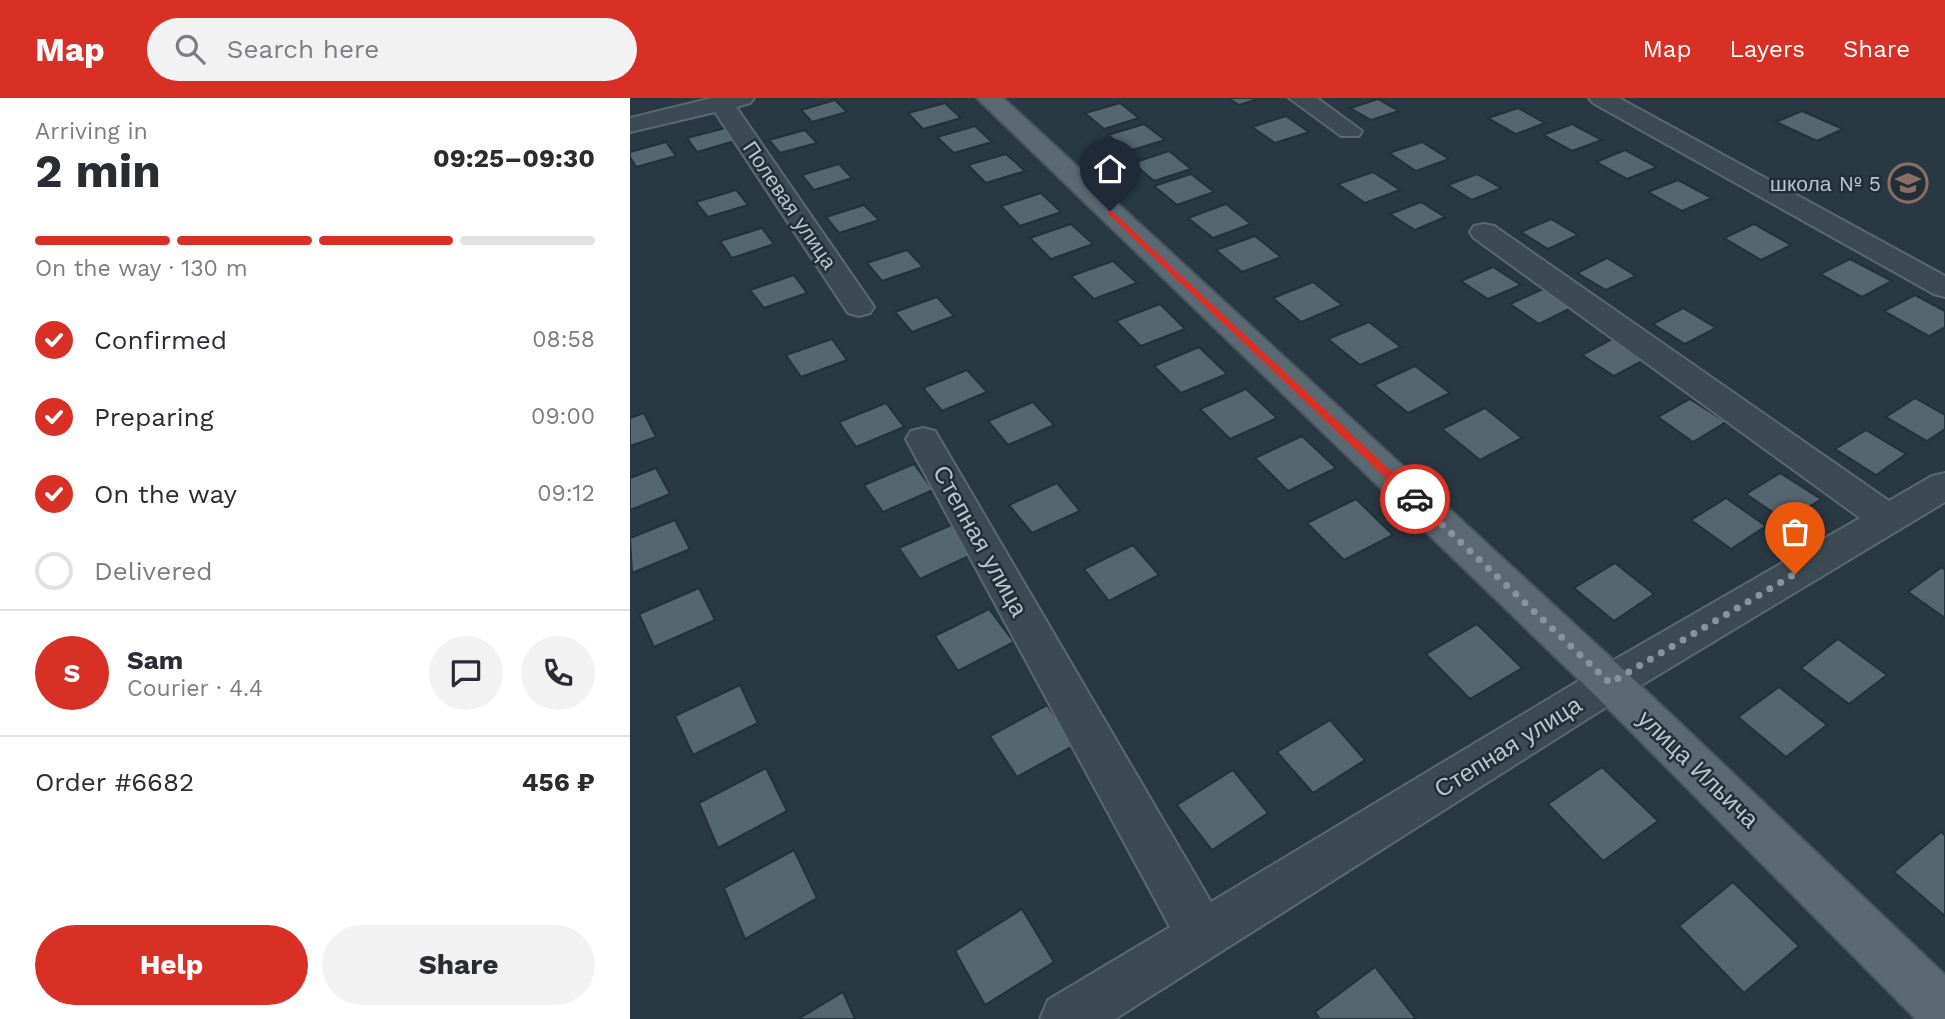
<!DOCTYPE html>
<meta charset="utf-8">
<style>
:root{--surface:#fff;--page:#f2f2f3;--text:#2b2b33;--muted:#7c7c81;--line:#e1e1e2;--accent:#d93025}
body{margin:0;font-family:"Work Sans",sans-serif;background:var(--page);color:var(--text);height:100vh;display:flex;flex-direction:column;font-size:26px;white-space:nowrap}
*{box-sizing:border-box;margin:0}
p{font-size:23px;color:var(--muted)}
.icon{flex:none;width:38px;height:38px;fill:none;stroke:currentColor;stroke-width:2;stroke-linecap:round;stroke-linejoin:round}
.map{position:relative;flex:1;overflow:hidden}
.panel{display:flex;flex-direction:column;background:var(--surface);width:630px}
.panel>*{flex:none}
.pin{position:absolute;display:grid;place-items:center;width:60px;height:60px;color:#fff;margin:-72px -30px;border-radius:50% 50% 50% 0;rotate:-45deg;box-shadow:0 0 7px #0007}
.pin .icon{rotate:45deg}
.courier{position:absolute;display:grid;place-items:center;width:70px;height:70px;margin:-35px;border:5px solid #d93025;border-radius:50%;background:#fff;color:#222;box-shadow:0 2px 9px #0007}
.headline em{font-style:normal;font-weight:700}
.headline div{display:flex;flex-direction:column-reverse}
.headline{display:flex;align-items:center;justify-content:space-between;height:119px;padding:0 35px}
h1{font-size:46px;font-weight:700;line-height:52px}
.bar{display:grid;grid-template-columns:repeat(4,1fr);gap:10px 7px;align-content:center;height:84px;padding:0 35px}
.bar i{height:9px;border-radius:5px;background:var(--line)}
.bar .selected{background:var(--accent)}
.bar p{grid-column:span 4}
.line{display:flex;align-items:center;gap:18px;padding:0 35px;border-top:2px solid var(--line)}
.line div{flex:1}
.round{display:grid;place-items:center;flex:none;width:74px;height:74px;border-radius:37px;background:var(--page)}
ol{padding:0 35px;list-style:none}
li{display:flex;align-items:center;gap:21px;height:77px}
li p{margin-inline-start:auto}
li .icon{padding:7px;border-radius:50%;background:var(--accent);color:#fff;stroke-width:4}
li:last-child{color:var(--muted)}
li i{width:38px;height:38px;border:4px solid var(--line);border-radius:50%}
.cta{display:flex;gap:14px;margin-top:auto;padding:14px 35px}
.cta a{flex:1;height:80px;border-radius:42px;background:var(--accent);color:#fff;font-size:28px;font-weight:700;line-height:80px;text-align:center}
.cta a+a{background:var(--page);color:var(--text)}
header{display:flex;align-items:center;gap:42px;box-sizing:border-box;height:98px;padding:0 35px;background:var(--accent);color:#fff}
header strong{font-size:33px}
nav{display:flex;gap:38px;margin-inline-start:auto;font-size:24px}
.search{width:490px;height:63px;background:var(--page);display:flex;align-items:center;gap:18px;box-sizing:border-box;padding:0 24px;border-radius:38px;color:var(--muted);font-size:26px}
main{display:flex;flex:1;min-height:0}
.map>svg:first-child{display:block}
</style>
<header>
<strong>Map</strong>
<div class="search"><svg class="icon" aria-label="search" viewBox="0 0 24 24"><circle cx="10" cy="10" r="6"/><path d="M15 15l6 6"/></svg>Search here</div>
<nav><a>Map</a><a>Layers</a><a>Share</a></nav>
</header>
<main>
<section class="panel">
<div class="headline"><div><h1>2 min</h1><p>Arriving in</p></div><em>09:25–09:30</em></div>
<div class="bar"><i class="selected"></i><i class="selected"></i><i class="selected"></i><i></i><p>On the way · 130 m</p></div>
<ol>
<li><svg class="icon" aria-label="check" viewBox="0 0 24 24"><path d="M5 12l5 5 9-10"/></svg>Confirmed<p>08:58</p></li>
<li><svg class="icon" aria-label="check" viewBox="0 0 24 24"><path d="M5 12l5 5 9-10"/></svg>Preparing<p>09:00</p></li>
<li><svg class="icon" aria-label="check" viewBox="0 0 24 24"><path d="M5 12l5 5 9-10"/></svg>On the way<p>09:12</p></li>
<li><i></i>Delivered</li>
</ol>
<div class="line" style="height:126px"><b class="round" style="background:var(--accent);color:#fff">S</b><div><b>Sam</b><p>Courier · 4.4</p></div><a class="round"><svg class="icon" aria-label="chat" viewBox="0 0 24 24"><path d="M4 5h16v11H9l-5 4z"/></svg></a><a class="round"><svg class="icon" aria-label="phone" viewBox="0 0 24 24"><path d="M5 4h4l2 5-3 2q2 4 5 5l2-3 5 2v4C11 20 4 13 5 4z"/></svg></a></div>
<div class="line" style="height:91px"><div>Order #6682</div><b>456 ₽</b></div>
<div class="cta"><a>Help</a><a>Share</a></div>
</section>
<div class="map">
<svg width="1315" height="921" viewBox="0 0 1315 921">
<rect width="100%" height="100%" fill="#283943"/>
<g fill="#546670" stroke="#23313a" stroke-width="2">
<polygon points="598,0 631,0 609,7"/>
<polygon points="748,1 769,13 741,22 720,10"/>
<polygon points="205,2 217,14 182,24 171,12"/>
<polygon points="315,5 331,20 293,31 278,15"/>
<polygon points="490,5 509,20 474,31 455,15"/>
<polygon points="888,10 915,25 886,36 858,20"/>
<polygon points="1172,13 1213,31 1187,43 1146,24"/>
<polygon points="656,18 679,34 645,45 622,29"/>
<polygon points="514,26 535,42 499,53 478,37"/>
<polygon points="942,26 972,42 942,53 913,37"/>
<polygon points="345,28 362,44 324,55 307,39"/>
<polygon points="95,30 105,43 67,54 57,40"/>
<polygon points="175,32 187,45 150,55 139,42"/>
<polygon points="36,44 46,58 6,69 0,59 0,54"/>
<polygon points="792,44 819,61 786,73 759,55"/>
<polygon points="995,52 1027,69 997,81 966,64"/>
<polygon points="539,53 561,71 524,83 503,65"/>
<polygon points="376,56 395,73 356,85 338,67"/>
<polygon points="209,66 222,80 184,92 172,77"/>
<polygon points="743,74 770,92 735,105 708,86"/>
<polygon points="561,76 584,94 547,107 524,88"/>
<polygon points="847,76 871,90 842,102 818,87"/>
<polygon points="1048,82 1082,100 1052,113 1018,94"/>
<polygon points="106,92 118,107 78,119 66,104"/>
<polygon points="411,95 431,114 390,128 371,108"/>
<polygon points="791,104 815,119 785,132 760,116"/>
<polygon points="596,106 621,126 583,140 558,120"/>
<polygon points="234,107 249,122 209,135 196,119"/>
<polygon points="921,121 948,137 918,151 891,134"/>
<polygon points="441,126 463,146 421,161 400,140"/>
<polygon points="1124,126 1161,147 1131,162 1094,140"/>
<polygon points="132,130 144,146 102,160 90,143"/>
<polygon points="625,138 651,159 612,174 586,152"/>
<polygon points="277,152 293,169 252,183 237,165"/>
<polygon points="977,160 1006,178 976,192 947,175"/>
<polygon points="1220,161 1262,183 1232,199 1190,176"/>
<polygon points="483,163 507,185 464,201 441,178"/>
<polygon points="863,169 891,187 858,201 831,183"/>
<polygon points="164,177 177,195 134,210 120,192"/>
<polygon points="683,184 712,207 671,224 643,200"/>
<polygon points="913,191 941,210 909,226 880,206"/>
<polygon points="1285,197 1315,213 1315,229 1299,238 1254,213"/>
<polygon points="307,199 324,218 282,234 265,214"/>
<polygon points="530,206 555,231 511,248 486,223"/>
<polygon points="1053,210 1086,230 1055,246 1023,226"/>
<polygon points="739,224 771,249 730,267 698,241"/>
<polygon points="984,240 1016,261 984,278 952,257"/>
<polygon points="202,241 217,262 171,279 156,257"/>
<polygon points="569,249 597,276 551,295 524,268"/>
<polygon points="785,268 820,295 778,315 744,287"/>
<polygon points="337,272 357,294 312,313 293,290"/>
<polygon points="616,291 647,320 600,341 570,311"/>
<polygon points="1285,300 1315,317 1315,331 1297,343 1256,319"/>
<polygon points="1060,301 1096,324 1063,344 1028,319"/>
<polygon points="403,304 424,327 378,347 358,323"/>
<polygon points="256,305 274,329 226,349 209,324"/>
<polygon points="855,310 892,340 850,362 812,331"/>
<polygon points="14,315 26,339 0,348 0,320"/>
<polygon points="1236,332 1276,356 1246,377 1205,351"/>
<polygon points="672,338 706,370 658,393 625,360"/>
<polygon points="284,366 303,392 253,414 234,387"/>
<polygon points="26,370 40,396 0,412 0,380"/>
<polygon points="1150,375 1191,401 1157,424 1116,396"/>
<polygon points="427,385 450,413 402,435 379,407"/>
<polygon points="1096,400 1136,428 1101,451 1061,422"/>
<polygon points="726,401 763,437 714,462 677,425"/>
<polygon points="45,422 60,451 2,475 0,440"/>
<polygon points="321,427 343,456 290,481 269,450"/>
<polygon points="503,447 529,477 479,503 454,471"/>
<polygon points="985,465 1024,496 984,523 944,490"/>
<polygon points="1312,469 1315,472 1315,520 1278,494"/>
<polygon points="69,490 85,522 24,549 9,516"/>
<polygon points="359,511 384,544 328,573 305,538"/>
<polygon points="847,526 892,570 840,601 796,556"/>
<polygon points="1208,541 1257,577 1219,606 1171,570"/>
<polygon points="110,587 128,625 63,657 45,618"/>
<polygon points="1149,589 1197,627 1156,659 1108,619"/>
<polygon points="417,607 445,647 387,679 360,638"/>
<polygon points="700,622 735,662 683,695 647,654"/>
<polygon points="972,669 1028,723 973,763 918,706"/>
<polygon points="136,670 157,713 88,750 69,705"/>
<polygon points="603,672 638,715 582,752 547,707"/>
<polygon points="1311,734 1315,737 1315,818 1264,774"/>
<polygon points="164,752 187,800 115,841 94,790"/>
<polygon points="1103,784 1169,848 1114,895 1049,828"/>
<polygon points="392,811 424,864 355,907 325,853"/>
<polygon points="745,869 786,921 690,921 685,914"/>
<polygon points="213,894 225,921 168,921"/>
</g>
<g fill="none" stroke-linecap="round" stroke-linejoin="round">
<g stroke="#5b6870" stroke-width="4">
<g id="minor">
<polygon points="82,0 124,0 120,5 106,9 244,209 240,215 229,218 218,215 85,14 0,34 0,20"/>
<polygon points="659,0 687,0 732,33 729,38 711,38"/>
<polygon points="959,0 989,0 1315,178 1315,199 1304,196 963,5"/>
<polygon points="854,126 864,128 1259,403 1302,378 1315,375 1315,404 995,597 485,921 410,921 418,902 540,829 276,341 281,333 293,330 305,333 581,804 965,573 1230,420 844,140 840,134 844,128"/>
</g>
</g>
<g stroke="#49565f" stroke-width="4">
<polygon id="major" points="347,0 373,0 995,573 1315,877 1315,921 1286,921 965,597"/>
</g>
<use href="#minor" fill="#3c4a53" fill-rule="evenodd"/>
<use href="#major" fill="#5b6a72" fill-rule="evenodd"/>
</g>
<polygon fill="#d93025" points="480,111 788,398 788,404 781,404 477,115"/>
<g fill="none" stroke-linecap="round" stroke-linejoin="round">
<polyline stroke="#87949c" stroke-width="7" stroke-dasharray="0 12.6" points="785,401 980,585 1165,476"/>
</g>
<defs>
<g id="school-ring" transform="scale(2.0125)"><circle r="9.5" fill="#212f38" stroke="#8d6e63" stroke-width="1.5"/><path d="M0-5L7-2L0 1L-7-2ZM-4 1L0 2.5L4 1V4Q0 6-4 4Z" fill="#8d6e63"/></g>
</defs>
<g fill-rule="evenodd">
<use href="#school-ring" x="1278" y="85"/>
</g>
<g text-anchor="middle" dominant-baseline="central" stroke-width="5" stroke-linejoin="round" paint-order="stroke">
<g font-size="21" fill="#bac5cc" stroke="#212f38" text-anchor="end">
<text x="1251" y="85">школа № 5</text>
</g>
<g font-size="21" fill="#bac5cc" stroke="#212f38">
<text transform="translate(160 107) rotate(56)">Полевая улица</text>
</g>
<g font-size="24" fill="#bac5cc" stroke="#212f38">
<text transform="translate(350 443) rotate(61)">Степная улица</text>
<text transform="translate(878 649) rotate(-32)">Степная улица</text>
<text transform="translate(1068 671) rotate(44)">улица Ильича</text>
</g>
</g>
</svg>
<div class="pin" style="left:1165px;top:476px;background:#ea580c"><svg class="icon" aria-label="bag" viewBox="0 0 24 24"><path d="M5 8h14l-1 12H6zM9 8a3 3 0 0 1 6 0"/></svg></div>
<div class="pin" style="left:480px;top:113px;background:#1f2937"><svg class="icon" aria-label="home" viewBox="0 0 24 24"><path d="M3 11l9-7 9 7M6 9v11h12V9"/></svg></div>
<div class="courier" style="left:785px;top:401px"><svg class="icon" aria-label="car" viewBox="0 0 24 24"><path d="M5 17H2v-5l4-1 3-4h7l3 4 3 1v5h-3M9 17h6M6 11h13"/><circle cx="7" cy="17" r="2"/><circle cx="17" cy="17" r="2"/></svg></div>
</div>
</main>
